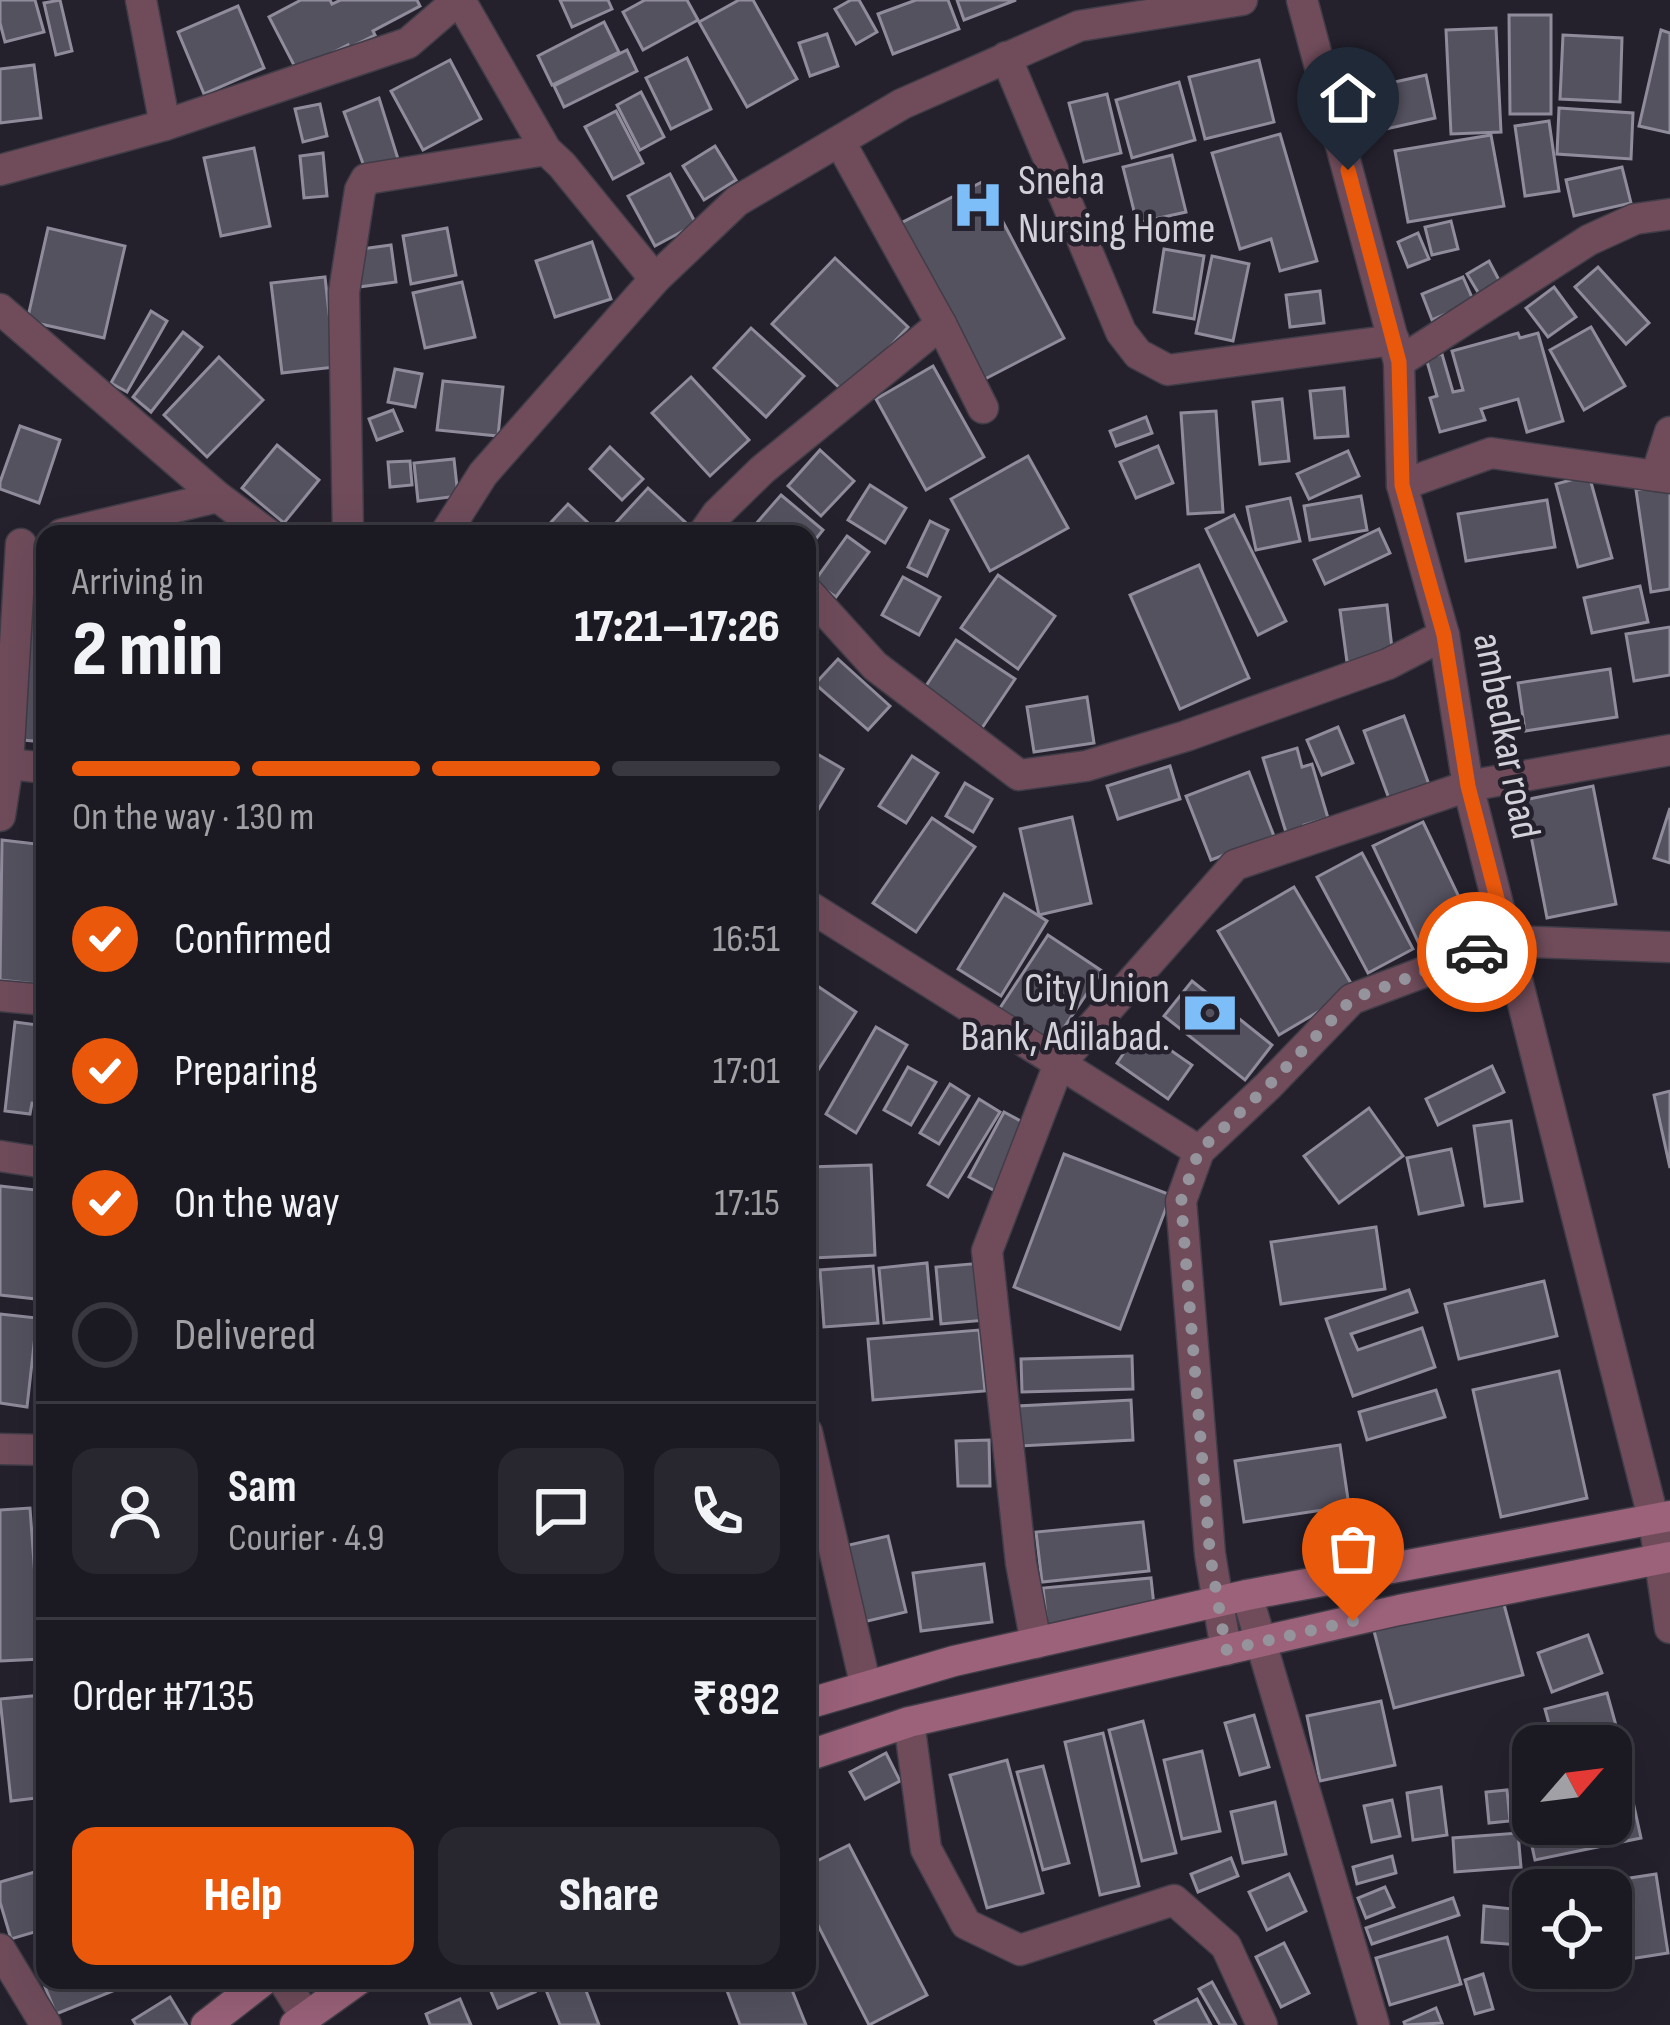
<!DOCTYPE html>
<meta charset="utf-8">
<style>
:root{--surface:#1b1922;--page:#28262f;--text:#f1f3f6;--muted:#a0a0a5;--line:#393840;--accent:#ea580c}
body{margin:0;font-family:"Sofia Sans Condensed",sans-serif;background:var(--page);color:var(--text);height:100vh;display:flex;flex-direction:column;font-size:45px;white-space:nowrap}
*{box-sizing:border-box;margin:0}
p{font-size:39px;color:var(--muted)}
.icon{flex:none;width:66px;height:66px;fill:none;stroke:currentColor;stroke-width:2;stroke-linecap:round;stroke-linejoin:round}
.map{position:relative;flex:1;overflow:hidden}
.side{position:absolute;left:36px;top:525px;width:780px;height:1464px;display:flex;flex-direction:column;background:var(--surface);border-radius:24px;box-shadow:0 12px 48px #0002,0 0 0 3px var(--line)}
.side>*{flex:none}
.needle{width:78px;rotate:62deg}
.controls{position:absolute;left:1512px;top:1725px;display:grid;gap:24px}
.controls a{display:grid;place-items:center;width:120px;height:120px;border-radius:24px;background:var(--surface);box-shadow:0 12px 48px #0002,0 0 0 3px var(--line);font-size:60px}
.pin{position:absolute;display:grid;place-items:center;width:102px;height:102px;color:#fff;margin:-123px -51px;border-radius:50% 50% 50% 0;rotate:-45deg;box-shadow:0 0 12px #0007}
.pin .icon{rotate:45deg}
.courier{position:absolute;display:grid;place-items:center;width:120px;height:120px;margin:-60px;border:9px solid #ea580c;border-radius:50%;background:#fff;color:#222;box-shadow:0 3px 15px #0007}
.overview em{font-style:normal;font-weight:800}
.overview div{display:flex;flex-direction:column-reverse}
.overview{display:flex;align-items:center;justify-content:space-between;height:204px;padding:0 36px}
h1{font-size:78px;font-weight:800;line-height:90px}
.bar{display:grid;grid-template-columns:repeat(4,1fr);gap:18px 12px;align-content:center;height:144px;padding:0 36px}
.bar i{height:15px;border-radius:9px;background:var(--line)}
.bar .current{background:var(--accent)}
.bar p{grid-column:span 4}
.line{display:flex;align-items:center;gap:30px;padding:0 36px;border-top:3px solid var(--line)}
.line div{flex:1}
.round{display:grid;place-items:center;flex:none;width:126px;height:126px;border-radius:24px;background:var(--page)}
ol{padding:0 36px;list-style:none}
li{display:flex;align-items:center;gap:36px;height:132px}
li p{margin-inline-start:auto}
li .icon{padding:12px;border-radius:50%;background:var(--accent);color:#fff;stroke-width:4}
li:last-child{color:var(--muted)}
li i{width:66px;height:66px;border:6px solid var(--line);border-radius:50%}
.button{display:flex;gap:24px;margin-top:auto;padding:24px 36px}
.button a{flex:1;height:138px;border-radius:24px;background:var(--accent);color:#fff;font-size:48px;font-weight:800;line-height:138px;text-align:center}
.button a+a{background:var(--page);color:var(--text)}
.map>svg:first-child{display:block}
</style>
<div class="map">
<svg width="1670" height="2025" viewBox="0 0 1670 2025">
<rect width="100%" height="100%" fill="#24212d"/>
<g fill="#555260" stroke="#908c9c" stroke-width="3">
<polygon points="0,0 35,0 44,32 5,42 0,23"/>
<polygon points="60,0 72,51 56,55 44,3"/>
<polygon points="301,0 330,0 332,4 341,0 417,0 420,6 373,31 375,35 349,48 348,45 297,71 269,17"/>
<polygon points="560,0 608,0 612,9 572,27"/>
<polygon points="645,0 687,0 698,20 643,50 623,12"/>
<polygon points="739,0 753,0 797,79 747,107 699,22"/>
<polygon points="851,0 859,0 877,32 856,44 835,9"/>
<polygon points="916,0 948,0 959,29 893,54 878,14"/>
<polygon points="957,0 1016,0 964,20"/>
<polygon points="238,6 264,68 204,94 178,32"/>
<polygon points="1509,15 1551,15 1551,114 1510,114"/>
<polygon points="604,22 619,52 552,85 538,56"/>
<polygon points="1496,28 1501,132 1451,134 1446,30"/>
<polygon points="1661,30 1670,33 1670,133 1639,126"/>
<polygon points="827,34 838,66 810,76 799,43"/>
<polygon points="1563,35 1622,38 1620,102 1560,99"/>
<polygon points="627,50 637,71 564,107 554,86"/>
<polygon points="687,58 711,109 671,129 646,78"/>
<polygon points="450,60 481,119 423,150 391,91"/>
<polygon points="1259,60 1274,122 1205,139 1189,77"/>
<polygon points="34,65 41,118 0,123 0,69"/>
<polygon points="1426,75 1435,118 1386,129 1377,86"/>
<polygon points="1179,82 1195,140 1132,158 1116,100"/>
<polygon points="641,92 664,137 640,150 617,105"/>
<polygon points="1107,94 1121,153 1084,162 1069,103"/>
<polygon points="379,98 399,162 365,169 344,112"/>
<polygon points="320,104 327,136 303,142 295,109"/>
<polygon points="1559,108 1633,113 1631,159 1557,154"/>
<polygon points="616,111 643,163 613,179 585,127"/>
<polygon points="1549,121 1559,191 1525,196 1515,126"/>
<polygon points="1280,134 1317,261 1280,271 1271,239 1240,249 1212,153"/>
<polygon points="1491,135 1504,206 1408,222 1395,151"/>
<polygon points="715,146 736,180 704,200 683,166"/>
<polygon points="254,148 270,226 221,236 204,158"/>
<polygon points="323,153 327,196 304,198 300,156"/>
<polygon points="1172,155 1186,212 1137,223 1123,167"/>
<polygon points="1622,167 1631,203 1574,216 1566,180"/>
<polygon points="670,174 696,224 655,246 628,196"/>
<polygon points="982,182 1064,338 983,380 901,223"/>
<polygon points="1451,221 1458,249 1432,255 1425,227"/>
<polygon points="48,228 125,246 104,338 27,321"/>
<polygon points="447,228 456,275 411,284 403,236"/>
<polygon points="1418,233 1429,259 1408,267 1398,242"/>
<polygon points="592,242 611,299 555,317 536,261"/>
<polygon points="391,245 396,282 359,287 354,250"/>
<polygon points="1164,249 1204,256 1194,319 1154,312"/>
<polygon points="1212,256 1249,264 1233,341 1196,333"/>
<polygon points="835,258 908,327 846,394 772,324"/>
<polygon points="1489,261 1500,282 1479,294 1467,274"/>
<polygon points="1598,267 1649,323 1626,344 1575,287"/>
<polygon points="325,277 335,367 282,373 271,283"/>
<polygon points="1463,277 1474,302 1432,320 1422,294"/>
<polygon points="462,282 475,337 425,348 413,293"/>
<polygon points="1554,287 1576,317 1548,337 1526,308"/>
<polygon points="1320,291 1324,323 1290,327 1286,295"/>
<polygon points="151,311 167,321 127,392 111,383"/>
<polygon points="1591,327 1625,386 1584,410 1550,350"/>
<polygon points="751,328 804,376 766,417 714,368"/>
<polygon points="183,332 202,347 151,412 133,397"/>
<polygon points="1518,333 1520,338 1538,333 1563,421 1527,432 1518,399 1481,409 1485,420 1440,432 1430,398 1437,396 1426,358 1442,354 1453,392 1463,390 1452,351"/>
<polygon points="219,357 263,400 207,457 164,415"/>
<polygon points="933,366 984,457 926,490 876,399"/>
<polygon points="395,369 422,374 415,407 388,402"/>
<polygon points="691,377 749,440 710,476 652,413"/>
<polygon points="443,381 503,387 498,436 437,430"/>
<polygon points="1344,388 1348,436 1315,438 1310,391"/>
<polygon points="1282,399 1289,461 1260,464 1253,402"/>
<polygon points="393,410 402,431 377,440 369,419"/>
<polygon points="1216,411 1223,512 1188,514 1181,413"/>
<polygon points="1146,417 1152,433 1116,446 1110,431"/>
<polygon points="20,426 60,440 39,503 0,489 0,482"/>
<polygon points="277,445 319,480 284,523 242,488"/>
<polygon points="1158,446 1173,483 1136,498 1120,462"/>
<polygon points="610,447 643,479 622,500 590,469"/>
<polygon points="820,450 854,481 821,516 788,486"/>
<polygon points="1348,451 1359,476 1309,499 1297,474"/>
<polygon points="1028,456 1068,528 990,571 951,499"/>
<polygon points="454,459 458,496 418,501 414,463"/>
<polygon points="410,461 412,485 390,487 388,462"/>
<polygon points="1589,475 1612,558 1578,567 1556,484"/>
<polygon points="870,485 906,508 885,543 848,520"/>
<polygon points="1670,485 1670,589 1651,592 1636,490"/>
<polygon points="648,488 696,532 694,534 621,534 613,526"/>
<polygon points="781,495 823,530 807,550 807,534 764,534 754,526"/>
<polygon points="1361,496 1367,530 1310,540 1304,506"/>
<polygon points="1290,498 1300,541 1256,550 1247,507"/>
<polygon points="1547,500 1555,547 1466,561 1458,514"/>
<polygon points="568,504 600,534 540,534"/>
<polygon points="1234,515 1286,621 1258,635 1206,529"/>
<polygon points="930,521 948,530 927,576 908,567"/>
<polygon points="1379,529 1390,553 1325,584 1314,560"/>
<polygon points="847,536 869,552 836,597 814,582"/>
<polygon points="1199,565 1249,678 1180,709 1130,595"/>
<polygon points="998,575 1055,616 1018,669 961,628"/>
<polygon points="903,577 940,597 919,635 882,615"/>
<polygon points="26,583 45,585 45,742 10,739"/>
<polygon points="1640,586 1648,622 1592,633 1584,598"/>
<polygon points="1387,605 1393,657 1347,662 1340,610"/>
<polygon points="1670,627 1670,675 1634,681 1626,634"/>
<polygon points="956,640 1015,679 980,731 922,692"/>
<polygon points="838,659 890,706 868,730 815,684"/>
<polygon points="1610,669 1617,717 1525,731 1518,683"/>
<polygon points="1087,697 1094,743 1034,752 1027,707"/>
<polygon points="1404,716 1431,790 1391,804 1364,731"/>
<polygon points="1338,727 1353,763 1322,775 1307,740"/>
<polygon points="807,748 843,769 807,828"/>
<polygon points="1297,748 1302,767 1312,764 1328,818 1304,825 1307,836 1289,842 1263,758"/>
<polygon points="912,756 938,773 906,823 879,806"/>
<polygon points="1170,766 1180,799 1118,819 1107,786"/>
<polygon points="1249,772 1274,836 1211,860 1186,796"/>
<polygon points="965,783 992,799 973,832 946,816"/>
<polygon points="1593,786 1616,904 1547,918 1524,800"/>
<polygon points="1670,808 1670,863 1654,858"/>
<polygon points="1072,817 1091,903 1039,915 1020,829"/>
<polygon points="932,818 975,847 916,932 873,903"/>
<polygon points="1423,822 1471,922 1420,946 1373,846"/>
<polygon points="2,840 45,845 45,985 0,980"/>
<polygon points="1362,853 1413,949 1368,973 1317,877"/>
<polygon points="1294,887 1355,990 1279,1035 1218,931"/>
<polygon points="1004,894 1047,921 1001,996 958,969"/>
<polygon points="1048,935 1102,971 1051,1047 998,1011"/>
<polygon points="807,979 856,1012 807,1087"/>
<polygon points="1192,981 1272,1045 1245,1080 1164,1016"/>
<polygon points="15,1022 45,1026 45,1104 32,1103 30,1114 5,1111"/>
<polygon points="876,1027 907,1045 856,1133 826,1114"/>
<polygon points="1140,1029 1192,1065 1168,1099 1117,1063"/>
<polygon points="1492,1066 1504,1092 1438,1125 1426,1099"/>
<polygon points="908,1067 936,1082 911,1125 884,1110"/>
<polygon points="950,1084 969,1096 939,1144 920,1133"/>
<polygon points="1670,1091 1670,1168 1654,1095"/>
<polygon points="979,1099 1000,1112 948,1197 928,1185"/>
<polygon points="1369,1108 1403,1156 1339,1203 1304,1156"/>
<polygon points="1004,1112 1030,1126 995,1191 969,1177"/>
<polygon points="1511,1121 1522,1201 1485,1206 1474,1126"/>
<polygon points="1451,1149 1463,1205 1419,1214 1407,1158"/>
<polygon points="1064,1154 1171,1195 1120,1329 1014,1287"/>
<polygon points="871,1165 875,1255 813,1258 809,1167"/>
<polygon points="0,1186 45,1191 45,1300 0,1295"/>
<polygon points="1376,1227 1385,1289 1281,1304 1271,1242"/>
<polygon points="927,1263 932,1319 884,1323 879,1268"/>
<polygon points="982,1263 987,1320 941,1324 936,1267"/>
<polygon points="873,1266 878,1323 824,1327 820,1270"/>
<polygon points="1544,1281 1557,1336 1459,1359 1445,1304"/>
<polygon points="1409,1290 1417,1312 1351,1334 1358,1350 1422,1328 1435,1367 1353,1396 1326,1319"/>
<polygon points="0,1314 37,1318 27,1407 0,1403"/>
<polygon points="979,1330 985,1391 873,1400 868,1339"/>
<polygon points="1132,1356 1133,1389 1022,1392 1021,1359"/>
<polygon points="1559,1371 1587,1498 1501,1517 1473,1390"/>
<polygon points="1436,1390 1445,1417 1367,1440 1359,1412"/>
<polygon points="1131,1400 1133,1440 1020,1446 1018,1406"/>
<polygon points="989,1440 990,1486 958,1486 956,1441"/>
<polygon points="1340,1445 1349,1506 1244,1522 1235,1461"/>
<polygon points="30,1508 41,1659 0,1661 0,1510"/>
<polygon points="1143,1522 1149,1571 1042,1582 1036,1532"/>
<polygon points="888,1536 906,1612 855,1624 836,1548"/>
<polygon points="984,1564 992,1622 921,1631 913,1573"/>
<polygon points="1151,1578 1155,1615 1047,1625 1043,1588"/>
<polygon points="1502,1597 1523,1675 1394,1708 1374,1631"/>
<polygon points="1588,1635 1602,1673 1552,1692 1538,1653"/>
<polygon points="1607,1693 1620,1740 1598,1746 1555,1746 1545,1709"/>
<polygon points="43,1695 45,1797 11,1801 0,1699"/>
<polygon points="1381,1701 1395,1765 1320,1781 1307,1716"/>
<polygon points="1254,1715 1269,1767 1240,1775 1225,1723"/>
<polygon points="1143,1721 1176,1853 1142,1861 1109,1730"/>
<polygon points="1103,1733 1139,1886 1100,1895 1065,1742"/>
<polygon points="1202,1751 1220,1831 1182,1839 1164,1760"/>
<polygon points="886,1753 900,1781 865,1799 850,1772"/>
<polygon points="1007,1760 1043,1893 987,1908 950,1775"/>
<polygon points="1625,1765 1641,1838 1535,1860 1519,1787 1533,1784 1533,1824 1611,1824 1611,1768"/>
<polygon points="1043,1766 1069,1863 1043,1870 1017,1772"/>
<polygon points="1441,1787 1447,1835 1413,1840 1407,1793"/>
<polygon points="1507,1790 1510,1821 1489,1823 1486,1792"/>
<polygon points="1392,1800 1400,1836 1372,1842 1364,1806"/>
<polygon points="1275,1802 1286,1854 1243,1863 1231,1812"/>
<polygon points="1518,1833 1521,1867 1455,1872 1453,1838"/>
<polygon points="849,1845 927,1995 869,2025 807,1904 807,1866"/>
<polygon points="1392,1856 1396,1873 1357,1884 1353,1867"/>
<polygon points="1231,1858 1238,1876 1198,1892 1191,1874"/>
<polygon points="45,1869 45,1929 11,1939 0,1902 0,1882"/>
<polygon points="1289,1874 1306,1911 1267,1930 1249,1892"/>
<polygon points="1656,1874 1668,1953 1611,1962 1611,1890 1552,1890"/>
<polygon points="1385,1887 1394,1907 1366,1918 1358,1898"/>
<polygon points="1453,1898 1459,1915 1372,1944 1366,1928"/>
<polygon points="1484,1906 1522,1910 1519,1945 1482,1942"/>
<polygon points="1447,1937 1461,1984 1390,2005 1376,1958"/>
<polygon points="1284,1943 1309,1993 1281,2007 1256,1957"/>
<polygon points="45,1964 45,1980 109,1980 113,1991 56,2014 37,1967"/>
<polygon points="1483,1974 1493,2009 1475,2014 1465,1980"/>
<polygon points="486,1980 530,1980 535,1992 498,2008"/>
<polygon points="542,1980 582,1980 599,2025 560,2025"/>
<polygon points="723,1980 788,1980 806,2025 740,2025"/>
<polygon points="1212,1982 1236,2025 1220,2025 1199,1989"/>
<polygon points="170,1997 187,2025 136,2025 133,2020"/>
<polygon points="460,1999 471,2025 430,2025 426,2014"/>
<polygon points="1197,1999 1211,2025 1157,2025 1155,2021"/>
<polygon points="1436,2008 1442,2023 1405,2025 1404,2022"/>
</g>
<g fill="none" stroke-linecap="round" stroke-linejoin="round">
<g stroke="#403d48" stroke-width="33">
<g id="minor">
<polyline points="141,0 165,125"/>
<polyline points="460,0 546,150 562,165 655,279"/>
<polyline points="1302,0 1399,362 1402,485 1444,635 1468,786 1654,1521 1670,1628"/>
<polyline points="1006,57 1121,332 1138,354 1168,370 1394,340"/>
<polyline points="840,142 941,324 983,408"/>
<polyline points="0,170 165,125 408,43 458,0"/>
<polyline points="0,309 218,497 268,534"/>
<polyline points="1399,362 1589,240 1635,219 1670,214"/>
<polyline points="1656,476 1670,432"/>
<polyline points="1402,485 1491,453 1670,478"/>
<polyline points="62,534 218,497"/>
<polyline points="348,534 344,292 360,190 366,179 546,150"/>
<polyline points="445,534 483,474 655,279 737,201 902,104 1079,26 1242,0"/>
<polyline points="703,534 717,514 762,470 941,324"/>
<polyline points="807,591 875,666 1019,775 1086,766 1186,736 1388,664 1444,635"/>
<polyline points="0,763 45,768"/>
<polyline points="0,816 8,764 21,544"/>
<polyline points="807,905 1199,1151"/>
<polyline points="0,996 45,1000"/>
<polyline points="0,1156 45,1163"/>
<polyline points="807,1432 866,1687"/>
<polyline points="0,1449 45,1450"/>
<polyline points="1247,1595 1374,2025"/>
<polyline points="1036,1643 1021,1563 987,1251 1059,1064 1235,865 1468,786 1670,750"/>
<polyline points="1226,1650 1210,1554 1181,1201 1199,1151 1268,1086 1352,999 1507,941 1670,947"/>
<polyline points="909,1722 926,1849 966,1924 1020,1950 1174,1900 1226,1946 1262,2025"/>
<polyline points="0,1949 46,2025"/>
<polyline points="283,1980 306,2017"/>
</g>
</g>
<g stroke="#403d48" stroke-width="33">
<g id="secondary">
<polyline points="807,1704 954,1661 1247,1595 1670,1516"/>
<polyline points="807,1756 909,1722 1399,1610 1670,1557"/>
<polyline points="206,2025 264,1980"/>
<polyline points="295,2025 358,1980"/>
</g>
</g>
<use href="#minor" stroke="#704c5b" stroke-width="30"/>
<use href="#secondary" stroke="#9b627a" stroke-width="30"/>
</g>
<g fill="none" stroke-linecap="round" stroke-linejoin="round">
<polyline stroke="#95939c" stroke-width="12" stroke-dasharray="0 21.6" points="1353,1621 1226,1650 1210,1554 1181,1201 1199,1151 1268,1086 1352,999 1477,952"/>
<polyline stroke="#ea580c" stroke-width="15" points="1348,170 1399,362 1402,485 1444,635 1468,786 1508,941 1477,952"/>
</g>
<defs>
<g id="hospital-bare" transform="scale(4.14)"><path d="M-5-5h3v3.5h4V-5h3V5h-3V1.5h-4V5h-3Z" fill="#7dbef9" stroke="#24212d" stroke-width="2.5" paint-order="stroke"/></g>
<g id="bank-bare" transform="scale(4.14)"><path d="M-6-4H6V4H-6ZM0-2.3a2.3 2.3 0 1 0 0 4.6a2.3 2.3 0 1 0 0-4.6Z" fill="#7dbef9" stroke="#24212d" stroke-width="2.5" paint-order="stroke"/></g>
</defs>
<g fill-rule="evenodd">
<use href="#hospital-bare" x="978" y="205"/>
<use href="#bank-bare" x="1210" y="1013"/>
</g>
<g text-anchor="middle" dominant-baseline="central" stroke-width="9" stroke-linejoin="round" paint-order="stroke">
<g font-size="42" fill="#d2d0d8" stroke="#24212d" text-anchor="start">
<text x="1018" y="181">Sneha<tspan x="1018" dy="48">Nursing Home</tspan></text>
<text x="1170" y="989" text-anchor="end">City Union<tspan x="1170" dy="48">Bank, Adilabad.</tspan></text>
</g>
<g font-size="42" fill="#d2d0d8" stroke="#24212d">
<text transform="translate(1506 736) rotate(79)">ambedkar road</text>
</g>
</g>
</svg>
<div class="controls">
<a><svg class="needle" viewBox="-14 -14 28 28"><path d="M0-13l5 13h-10z" fill="#e53935"/><path d="M0 13l5-13h-10z" fill="#a0a0a5"/></svg></a>
<a><svg class="icon" aria-label="locate" viewBox="0 0 24 24"><circle cx="12" cy="12" r="6"/><path d="M12 2v4M12 18v4M2 12h4M18 12h4"/></svg></a>
</div>
<div class="pin" style="left:1353px;top:1621px;background:#ea580c"><svg class="icon" aria-label="bag" viewBox="0 0 24 24"><path d="M5 8h14l-1 12H6zM9 8a3 3 0 0 1 6 0"/></svg></div>
<div class="pin" style="left:1348px;top:170px;background:#1f2937"><svg class="icon" aria-label="home" viewBox="0 0 24 24"><path d="M3 11l9-7 9 7M6 9v11h12V9"/></svg></div>
<div class="courier" style="left:1477px;top:952px"><svg class="icon" aria-label="car" viewBox="0 0 24 24"><path d="M5 17H2v-5l4-1 3-4h7l3 4 3 1v5h-3M9 17h6M6 11h13"/><circle cx="7" cy="17" r="2"/><circle cx="17" cy="17" r="2"/></svg></div>
<section class="side">
<div class="overview"><div><h1>2 min</h1><p>Arriving in</p></div><em>17:21–17:26</em></div>
<div class="bar"><i class="current"></i><i class="current"></i><i class="current"></i><i></i><p>On the way · 130 m</p></div>
<ol>
<li><svg class="icon" aria-label="check" viewBox="0 0 24 24"><path d="M5 12l5 5 9-10"/></svg>Confirmed<p>16:51</p></li>
<li><svg class="icon" aria-label="check" viewBox="0 0 24 24"><path d="M5 12l5 5 9-10"/></svg>Preparing<p>17:01</p></li>
<li><svg class="icon" aria-label="check" viewBox="0 0 24 24"><path d="M5 12l5 5 9-10"/></svg>On the way<p>17:15</p></li>
<li><i></i>Delivered</li>
</ol>
<div class="line" style="height:216px"><a class="round"><svg class="icon" aria-label="person" viewBox="0 0 24 24"><circle cx="12" cy="8" r="4"/><path d="M4 21q1-7 8-7t8 7"/></svg></a><div><b>Sam</b><p>Courier · 4.9</p></div><a class="round"><svg class="icon" aria-label="chat" viewBox="0 0 24 24"><path d="M4 5h16v11H9l-5 4z"/></svg></a><a class="round"><svg class="icon" aria-label="phone" viewBox="0 0 24 24"><path d="M5 4h4l2 5-3 2q2 4 5 5l2-3 5 2v4C11 20 4 13 5 4z"/></svg></a></div>
<div class="line" style="height:156px"><div>Order #7135</div><b>₹892</b></div>
<div class="button"><a>Help</a><a>Share</a></div>
</section>
</div>
